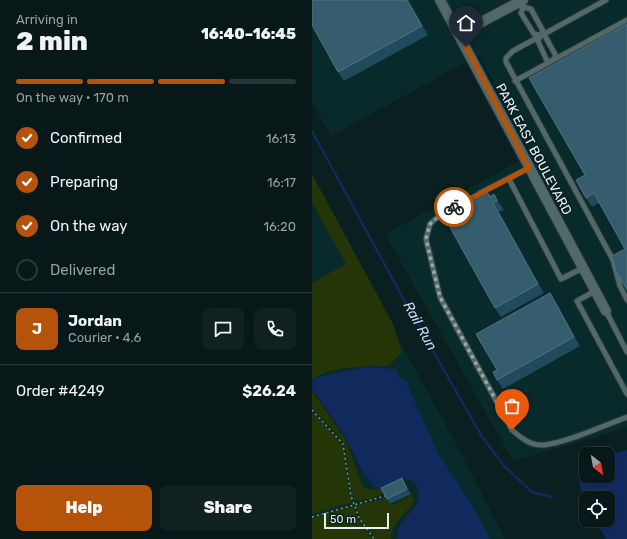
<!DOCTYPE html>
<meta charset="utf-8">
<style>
:root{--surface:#081717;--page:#112020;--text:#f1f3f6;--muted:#989fa1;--line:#293636;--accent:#b45309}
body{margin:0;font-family:Rubik,sans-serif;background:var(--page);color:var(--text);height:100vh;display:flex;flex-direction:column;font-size:15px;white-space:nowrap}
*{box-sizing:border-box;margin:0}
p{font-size:13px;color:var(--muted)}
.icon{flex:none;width:22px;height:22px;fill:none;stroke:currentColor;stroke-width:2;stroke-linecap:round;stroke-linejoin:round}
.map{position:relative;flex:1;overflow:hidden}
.sheet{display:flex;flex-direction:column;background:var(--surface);width:312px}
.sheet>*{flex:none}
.needle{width:26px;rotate:149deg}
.fabs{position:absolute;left:267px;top:447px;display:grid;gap:8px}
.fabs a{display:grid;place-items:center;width:36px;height:36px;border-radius:8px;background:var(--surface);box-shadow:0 1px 3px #0004,0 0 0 1px var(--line);font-size:20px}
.scale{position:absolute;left:12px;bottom:10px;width:65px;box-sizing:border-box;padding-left:4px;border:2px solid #e3f0f0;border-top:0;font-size:11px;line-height:14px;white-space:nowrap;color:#e3f0f0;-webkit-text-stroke:3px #0a1f1f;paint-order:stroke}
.pin{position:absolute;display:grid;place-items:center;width:34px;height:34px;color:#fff;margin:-41px -17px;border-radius:50% 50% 50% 0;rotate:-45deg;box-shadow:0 0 4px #0007}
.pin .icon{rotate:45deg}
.courier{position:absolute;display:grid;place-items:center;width:40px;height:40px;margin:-20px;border:3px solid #b45309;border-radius:50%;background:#fff;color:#222;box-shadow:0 1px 5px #0007}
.overview em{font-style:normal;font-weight:800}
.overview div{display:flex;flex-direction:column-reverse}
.overview{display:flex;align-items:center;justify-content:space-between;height:68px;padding:0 16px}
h1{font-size:26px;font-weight:800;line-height:30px}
.bar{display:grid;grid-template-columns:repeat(4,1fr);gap:6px 4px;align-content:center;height:48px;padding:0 16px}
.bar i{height:5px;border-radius:3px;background:var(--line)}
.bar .on{background:var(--accent)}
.bar p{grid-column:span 4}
.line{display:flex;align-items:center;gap:10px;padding:0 16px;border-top:1px solid var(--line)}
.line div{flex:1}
.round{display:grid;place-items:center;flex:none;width:42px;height:42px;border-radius:8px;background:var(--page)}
ol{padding:0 16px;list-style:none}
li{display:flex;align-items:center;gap:12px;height:44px}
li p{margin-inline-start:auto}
li .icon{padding:4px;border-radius:50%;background:var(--accent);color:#fff;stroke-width:4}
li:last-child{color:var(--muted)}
li i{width:22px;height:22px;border:2px solid var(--line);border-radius:50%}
.primary-button{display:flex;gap:8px;margin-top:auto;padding:8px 16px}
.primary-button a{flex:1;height:46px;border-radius:8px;background:var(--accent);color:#fff;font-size:16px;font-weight:800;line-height:46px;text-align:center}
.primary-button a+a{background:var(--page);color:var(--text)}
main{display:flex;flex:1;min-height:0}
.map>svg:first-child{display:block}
</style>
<main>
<section class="sheet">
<div class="overview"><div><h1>2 min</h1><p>Arriving in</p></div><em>16:40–16:45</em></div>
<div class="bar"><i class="on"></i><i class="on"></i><i class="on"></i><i></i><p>On the way · 170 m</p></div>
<ol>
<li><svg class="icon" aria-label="check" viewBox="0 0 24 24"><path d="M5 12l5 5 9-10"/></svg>Confirmed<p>16:13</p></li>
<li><svg class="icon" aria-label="check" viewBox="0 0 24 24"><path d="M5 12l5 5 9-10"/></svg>Preparing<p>16:17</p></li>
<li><svg class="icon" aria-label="check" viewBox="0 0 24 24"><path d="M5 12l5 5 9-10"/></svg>On the way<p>16:20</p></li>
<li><i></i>Delivered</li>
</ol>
<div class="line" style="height:72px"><b class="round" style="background:var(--accent);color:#fff">J</b><div><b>Jordan</b><p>Courier · 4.6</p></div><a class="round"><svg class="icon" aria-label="chat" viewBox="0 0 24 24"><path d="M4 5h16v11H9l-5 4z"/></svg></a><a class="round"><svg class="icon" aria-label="phone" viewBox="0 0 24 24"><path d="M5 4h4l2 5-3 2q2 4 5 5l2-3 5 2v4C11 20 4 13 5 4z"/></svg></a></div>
<div class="line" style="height:52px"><div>Order #4249</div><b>$26.24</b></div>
<div class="primary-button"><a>Help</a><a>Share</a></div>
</section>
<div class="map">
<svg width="315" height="539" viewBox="0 0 315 539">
<rect width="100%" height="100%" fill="#0a1f1f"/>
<g fill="#082a2a">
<polygon points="0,0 315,0 315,428 201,461 73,234 219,154 167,55 19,136 0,103"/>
<polygon points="0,181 148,451 193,539 0,539"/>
</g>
<g fill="#243507">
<path d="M0 174 81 324 90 352 77 366C51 366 23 366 0 379V283L34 264 0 202Z"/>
<path d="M0 391 34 440 50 485C57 493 69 489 77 486 69 499 56 499 42 501L38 485 33 446 25 434 0 408Z"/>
<polygon points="0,412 24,437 32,450 36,487 40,502 0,514"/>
<path d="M100 495 103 501C94 513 78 525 79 539H63L50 522 43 505 75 498 79 506Z"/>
<polygon points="41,506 47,521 60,539 0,539 0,518"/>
</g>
<g fill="#12295d">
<polygon points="53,367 81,369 85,370 87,377 93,380 126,453 162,508 178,539 86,539 86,528 106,503 106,490 103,482 89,478 68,489 62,486 51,472 31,432 0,389 1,380 6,377"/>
<path d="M315 450V539H294L283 520H296V498H274V502C268 489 261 473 274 462V476H296V455Z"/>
</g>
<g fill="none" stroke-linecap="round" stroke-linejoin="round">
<polyline stroke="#12295d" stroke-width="2.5" points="0,131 92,300 169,435 192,466 220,492 240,497"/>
<g stroke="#2d3737" stroke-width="7">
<g id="lane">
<polyline points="294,0 201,51 194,58 194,62 301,260 308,286 315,300"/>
<polyline points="208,2 211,7 209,13 222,34 233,36 244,56 241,60"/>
<polyline points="211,7 219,9 231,31 226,41 235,61 239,61"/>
<polyline points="203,81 315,20"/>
<polyline points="197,179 249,279 271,268"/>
<polyline points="168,193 217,168"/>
<path d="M137 210 128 215 118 224 114 239 128 297 200 430C209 438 219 446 232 445 254 443 293 425 315 417"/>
<polyline points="283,291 265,301 315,394"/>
<polyline points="294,311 315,352"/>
</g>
</g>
<g stroke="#2d3737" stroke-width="12">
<g id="street">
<polyline points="128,0 294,311"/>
<polyline points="147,34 211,0"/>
</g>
</g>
<g stroke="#7d8e8e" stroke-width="1.5" stroke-dasharray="2 3" stroke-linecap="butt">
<polyline points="0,410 31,444 39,496 47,518 62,539"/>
<polyline points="0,517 73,496"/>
</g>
<use href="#lane" stroke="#526969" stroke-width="5"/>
<use href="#street" stroke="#526969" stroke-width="10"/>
</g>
<g fill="#204b5d">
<polygon points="0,0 97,0 116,35 32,81 26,72"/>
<polygon points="273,175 313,249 287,203 280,207 274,198"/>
<polygon points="173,189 179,196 182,194 188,203 192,210 187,212 232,293 189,317 183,308"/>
<polygon points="238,293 244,302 268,346 191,389 185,380 185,370"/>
<polygon points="90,478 93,483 99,494 78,504 75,499"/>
</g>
<g fill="#0e323e">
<polygon points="95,0 97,0 116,35 110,26"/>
<polygon points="182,194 188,203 192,210 185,201"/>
<polygon points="181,203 187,212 232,293 226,284"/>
<polygon points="238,293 244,302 268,346 262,337"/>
<polygon points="90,478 93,483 99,494 95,489"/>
</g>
<g fill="#355d6d" stroke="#507481">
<polygon points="0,0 95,0 110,26 26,72 0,25"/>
<polygon points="315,24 315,290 304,271 300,256 313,249 282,193 274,198 264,180 273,175 217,78"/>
<polygon points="173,189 178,197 182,194 185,201 181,203 226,284 183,308 130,213"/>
<polygon points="238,293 262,337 185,380 181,372 185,370 164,334"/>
<polygon points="90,478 95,489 75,499 69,488"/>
</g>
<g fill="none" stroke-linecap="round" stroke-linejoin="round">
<polyline stroke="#97a7a7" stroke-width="4" stroke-dasharray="0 7.2" points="142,207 128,215 118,224 114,239 128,297 200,430"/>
<polyline stroke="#b45309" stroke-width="5" points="142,207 217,168 154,47"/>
</g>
<g text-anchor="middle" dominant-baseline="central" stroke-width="3" stroke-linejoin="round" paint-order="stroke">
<g font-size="13" fill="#e3f0f0" stroke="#0a1f1f">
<text transform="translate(222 149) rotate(62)">PARK EAST BOULEVARD</text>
</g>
<g font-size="14" font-style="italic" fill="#c6d8fa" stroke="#0a1f1f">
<text transform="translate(108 326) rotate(61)">Rail Run</text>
</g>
</g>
</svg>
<div class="fabs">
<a><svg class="needle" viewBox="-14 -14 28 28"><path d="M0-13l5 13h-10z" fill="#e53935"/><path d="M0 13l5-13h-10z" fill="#989fa1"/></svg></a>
<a><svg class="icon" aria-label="locate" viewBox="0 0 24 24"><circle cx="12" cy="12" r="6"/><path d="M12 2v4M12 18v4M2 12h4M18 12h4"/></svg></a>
</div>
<div class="scale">50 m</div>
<div class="pin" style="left:200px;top:430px;background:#ea580c"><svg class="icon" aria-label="bag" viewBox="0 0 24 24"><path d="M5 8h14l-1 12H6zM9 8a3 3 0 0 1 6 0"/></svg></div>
<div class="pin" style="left:154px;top:47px;background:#1f2937"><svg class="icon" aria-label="home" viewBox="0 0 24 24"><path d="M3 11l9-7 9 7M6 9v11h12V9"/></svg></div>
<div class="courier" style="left:142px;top:207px"><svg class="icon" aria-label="bike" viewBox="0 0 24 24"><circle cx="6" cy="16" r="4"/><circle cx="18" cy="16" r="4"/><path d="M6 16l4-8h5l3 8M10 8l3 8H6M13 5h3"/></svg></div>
</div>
</main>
